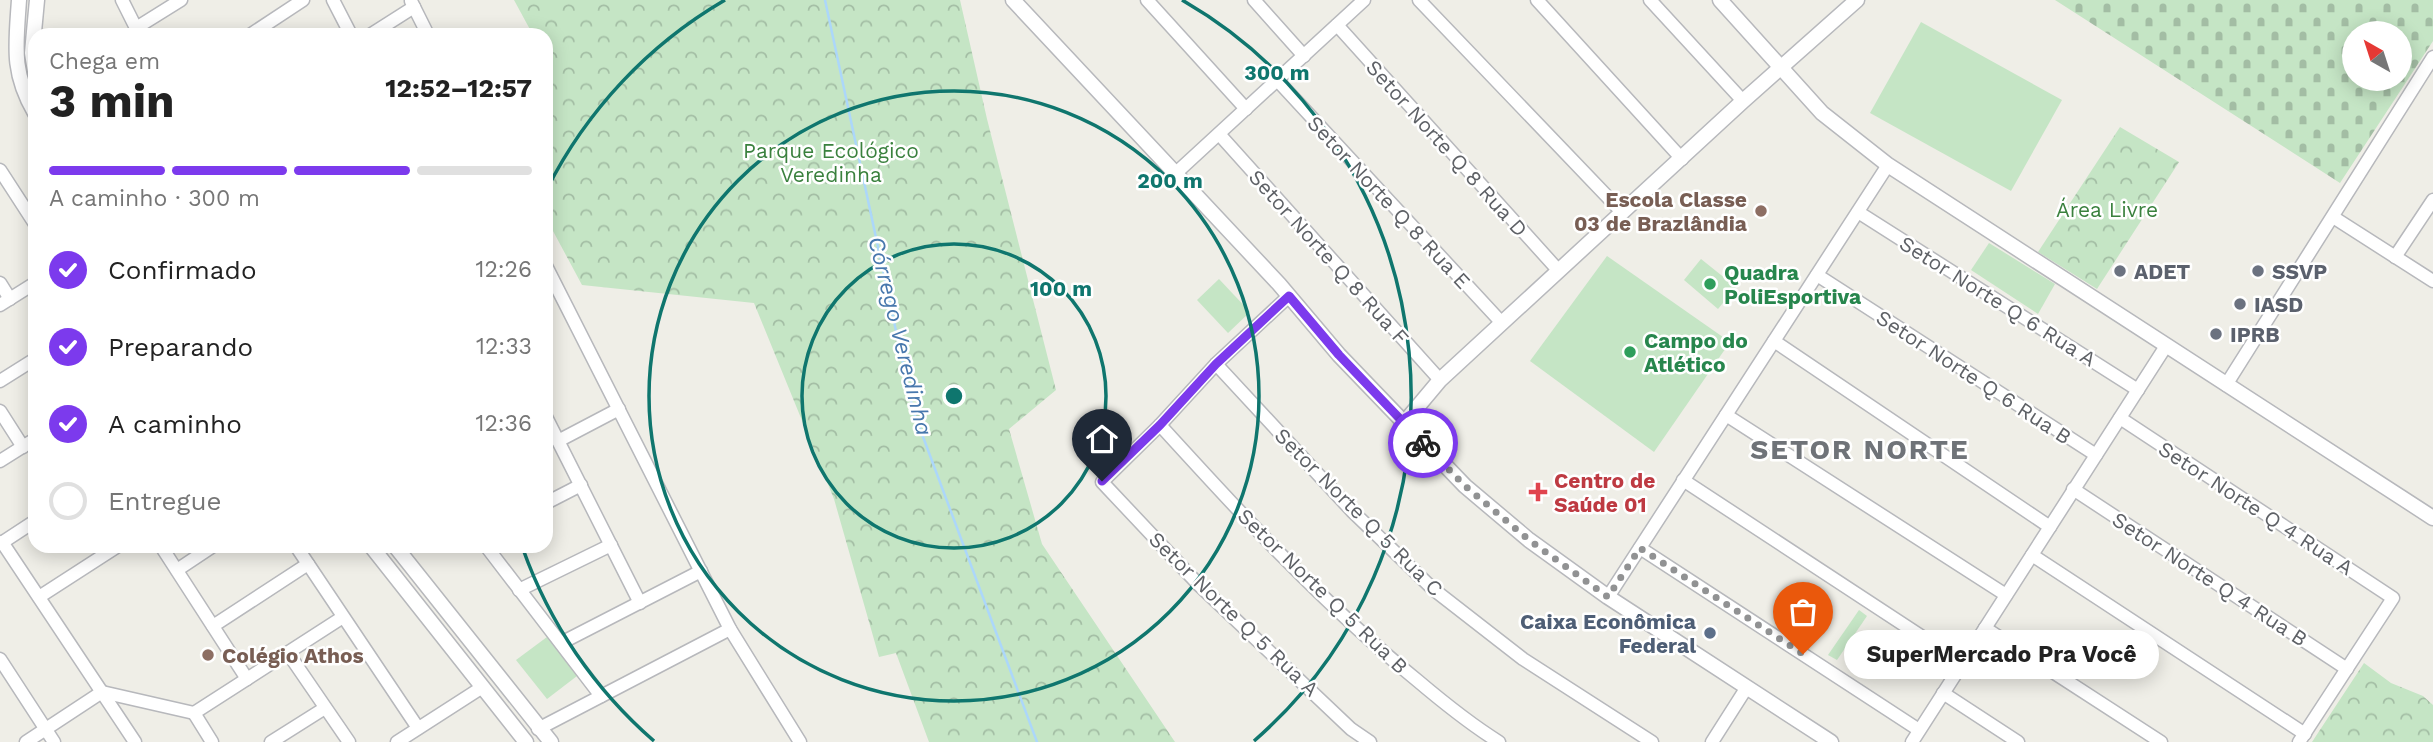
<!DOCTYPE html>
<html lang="pt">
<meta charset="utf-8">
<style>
:root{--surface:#fff;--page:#f2f2f2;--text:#222;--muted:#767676;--line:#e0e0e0;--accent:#7c3aed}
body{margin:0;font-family:"Work Sans",sans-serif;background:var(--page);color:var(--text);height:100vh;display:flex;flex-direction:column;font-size:26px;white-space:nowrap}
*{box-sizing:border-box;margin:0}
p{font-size:23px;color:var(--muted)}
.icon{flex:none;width:38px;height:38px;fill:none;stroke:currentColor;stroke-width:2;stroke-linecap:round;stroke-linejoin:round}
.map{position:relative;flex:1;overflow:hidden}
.sheet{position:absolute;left:28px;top:28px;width:525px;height:525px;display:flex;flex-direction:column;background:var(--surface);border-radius:21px;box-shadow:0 4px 18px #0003}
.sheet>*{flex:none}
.needle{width:46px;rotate:321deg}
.fabs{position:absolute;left:2342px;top:21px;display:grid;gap:14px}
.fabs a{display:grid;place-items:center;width:70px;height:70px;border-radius:50%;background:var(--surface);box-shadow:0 4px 18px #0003;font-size:35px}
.pin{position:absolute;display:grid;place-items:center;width:60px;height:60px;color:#fff;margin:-72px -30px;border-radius:50% 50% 50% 0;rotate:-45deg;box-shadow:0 0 7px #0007}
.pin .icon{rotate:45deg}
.courier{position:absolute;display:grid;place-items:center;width:70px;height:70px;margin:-35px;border:5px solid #7c3aed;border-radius:50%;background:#fff;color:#222;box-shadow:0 2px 9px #0007}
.bubble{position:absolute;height:49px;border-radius:24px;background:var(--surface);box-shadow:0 4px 18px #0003;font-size:23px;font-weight:700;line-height:49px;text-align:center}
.summary em{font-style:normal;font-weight:700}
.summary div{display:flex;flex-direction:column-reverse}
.summary{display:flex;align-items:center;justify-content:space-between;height:119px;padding:0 21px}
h1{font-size:46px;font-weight:700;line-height:52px}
.bar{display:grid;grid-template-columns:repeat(4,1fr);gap:10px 7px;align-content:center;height:84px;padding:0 21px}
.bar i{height:9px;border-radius:5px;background:var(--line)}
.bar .selected{background:var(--accent)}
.bar p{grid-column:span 4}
ol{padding:0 21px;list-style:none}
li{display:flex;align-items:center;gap:21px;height:77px}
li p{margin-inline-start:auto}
li .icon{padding:7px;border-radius:50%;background:var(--accent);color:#fff;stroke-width:4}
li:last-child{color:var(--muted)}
li i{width:38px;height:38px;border:4px solid var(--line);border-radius:50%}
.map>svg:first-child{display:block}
</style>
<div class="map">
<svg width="2433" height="742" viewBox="0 0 2433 742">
<defs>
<pattern id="forest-crowns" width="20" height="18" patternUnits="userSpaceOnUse" patternTransform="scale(1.75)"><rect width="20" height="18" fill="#c5e5c5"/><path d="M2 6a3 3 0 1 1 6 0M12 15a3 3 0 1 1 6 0" fill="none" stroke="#a3bda4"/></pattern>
<pattern id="cemetery-stones" width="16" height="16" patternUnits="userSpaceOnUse" patternTransform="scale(1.75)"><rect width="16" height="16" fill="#c5e5c5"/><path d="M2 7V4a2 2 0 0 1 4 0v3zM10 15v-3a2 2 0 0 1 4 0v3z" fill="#a3bda4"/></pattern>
</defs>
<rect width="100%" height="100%" fill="#efeee7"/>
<g fill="#c5e5c5">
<polygon points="1921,22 2062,100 2011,191 1870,113"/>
<polygon points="1989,243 2055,284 2038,314 1971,270"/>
<polygon points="1607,256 1730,342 1654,452 1530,361"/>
<polygon points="1701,259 1736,287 1718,309 1684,280"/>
<polygon points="1219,279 1250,312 1228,333 1197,300"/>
<polygon points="1859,610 1867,616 1837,660 1828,655"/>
<polygon points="547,637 577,676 547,699 516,660"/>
</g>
<g fill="url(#forest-crowns)">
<polygon points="514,0 960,0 987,119 1056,390 1009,429 1042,544 1175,742 929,742 896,653 879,657 834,499 754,303 582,285 546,218 546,35 533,35"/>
<polygon points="2120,127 2179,162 2097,289 2038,252"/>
<polygon points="2364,663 2391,683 2423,696 2433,705 2433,742 2312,742"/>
</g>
<path fill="url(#cemetery-stones)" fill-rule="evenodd" d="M2055 0H2433V41L2340 183ZM2354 33H2399V79H2354Z"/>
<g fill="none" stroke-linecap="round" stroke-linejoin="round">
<polyline stroke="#acd7fa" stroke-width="2.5" points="825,0 913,410 1037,742"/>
<g stroke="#b7b8bc" stroke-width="15">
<g id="minor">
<polyline points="122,0 139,34"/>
<polyline points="333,0 351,35"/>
<polyline points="1147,0 1246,109"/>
<polyline points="1254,0 1304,56"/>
<polyline points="1419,0 1622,212"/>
<polyline points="1537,0 1682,159"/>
<polyline points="1650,0 1743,101"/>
<polyline points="411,1 428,35"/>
<polyline points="1337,25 1558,270"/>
<polyline points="136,28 181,0"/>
<polyline points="250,35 303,0"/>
<polyline points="370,35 414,7"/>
<polyline points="1278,81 1501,322"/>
<polyline points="1219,134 1440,380"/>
<polyline points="0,170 35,224"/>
<polyline points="1176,173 1364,0"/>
<polyline points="1858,212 2138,390"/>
<polyline points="2333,217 2433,281"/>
<polyline points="2395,257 2433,200"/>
<polyline points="546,266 730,629 800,742"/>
<polyline points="1817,275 2096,455"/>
<polyline points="0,283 10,299"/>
<polyline points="1289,296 1216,364 1160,425 1102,482 1199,585 1351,729 1370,742"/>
<polyline points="0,305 35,283"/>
<polyline points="1774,341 2050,527"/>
<polyline points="1216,364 1352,511 1433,589 1523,659 1652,742"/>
<polyline points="0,381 35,359"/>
<polyline points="2226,385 2433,57"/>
<polyline points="0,411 23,447"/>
<polyline points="1726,415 2006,595"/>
<polyline points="546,417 640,603"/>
<polyline points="2120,418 2393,598 2299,742"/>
<path d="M1160 425C1242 515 1323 604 1418 681 1444 703 1470 724 1499 742"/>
<polyline points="558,441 619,409"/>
<polyline points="0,461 35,439"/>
<polyline points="1683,480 1962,663"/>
<polyline points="2073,489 2347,669"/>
<polyline points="546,503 581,485"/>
<polyline points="2,542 135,742"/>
<polyline points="0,544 35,521"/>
<polyline points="161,546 247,679"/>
<polyline points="296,546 418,728"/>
<polyline points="486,546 601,696"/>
<polyline points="1640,548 1919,730"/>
<polyline points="2032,555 2305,734"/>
<polyline points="177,570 213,546"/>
<polyline points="519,590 611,545"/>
<polyline points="39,597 118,546"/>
<polyline points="1608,597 1888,165"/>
<polyline points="213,626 308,564"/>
<polyline points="1985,628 2161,742"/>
<polyline points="561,643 701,571"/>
<polyline points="288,653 349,742"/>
<polyline points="0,659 54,742"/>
<polyline points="102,692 194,713"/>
<polyline points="1943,693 2018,742"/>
<polyline points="194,713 343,617"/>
<polyline points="194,713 212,742"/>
<polyline points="538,729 730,629"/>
<polyline points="26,742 102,692"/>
<polyline points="271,742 325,708"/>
<polyline points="397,742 481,688"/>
<polyline points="1712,742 1747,687"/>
<polyline points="1912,742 2166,346"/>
</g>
</g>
<g stroke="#b7b8bc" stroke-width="17">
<g id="tertiary">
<path d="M19 0C16 45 11 72 35 113"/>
<polyline points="1013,0 1279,284 1339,355 1465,486 1529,540 1608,597 1831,742"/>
<polyline points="1720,0 1822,113 1888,165 2433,518"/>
<polyline points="35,71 32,53 37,0"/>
<polyline points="1404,423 1440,380 1743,101 1857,0"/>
<polyline points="371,546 526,742"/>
<polyline points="395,546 551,742"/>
</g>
</g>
<use href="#minor" stroke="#fff" stroke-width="12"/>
<use href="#tertiary" stroke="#fff" stroke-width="14"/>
</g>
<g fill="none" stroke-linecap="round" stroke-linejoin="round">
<polyline stroke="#919293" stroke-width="7" stroke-dasharray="0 12.6" points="1423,443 1465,486 1529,540 1608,597 1640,548 1803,654"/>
<polyline stroke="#7c3aed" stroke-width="9" points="1102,481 1160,425 1216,364 1289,296 1339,355 1423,443"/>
</g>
<g fill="none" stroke="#0f766e" stroke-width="3.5">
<circle cx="954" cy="396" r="152"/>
<circle cx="954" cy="396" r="305"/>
<path d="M654 741A457 457 0 0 1 523 549M547 189A457 457 0 0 1 725 0M1182 0A457 457 0 0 1 1254 741"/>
</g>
<g fill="#8d6e63" stroke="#fff" stroke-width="2.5">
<circle cx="1761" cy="211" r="7"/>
<circle cx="208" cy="655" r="7"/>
</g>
<g fill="#6b7280" stroke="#fff" stroke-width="2.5">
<circle cx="2120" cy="271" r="7"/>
<circle cx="2258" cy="271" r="7"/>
<circle cx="2240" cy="304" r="7"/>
<circle cx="2216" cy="334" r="7"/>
</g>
<g fill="#2e9e5b" stroke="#fff" stroke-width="2.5">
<circle cx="1710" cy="284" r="7"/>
<circle cx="1630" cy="352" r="7"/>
</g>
<path fill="#e0444e" stroke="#fff" stroke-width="2.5" d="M1534.5 481.5h7v7h7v7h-7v7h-7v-7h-7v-7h7z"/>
<circle fill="#5c6f8a" stroke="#fff" stroke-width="2.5" cx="1710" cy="633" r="7"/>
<g text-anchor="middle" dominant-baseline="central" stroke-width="5" stroke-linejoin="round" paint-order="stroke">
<g font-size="21" fill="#5e6166" stroke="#fff">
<text transform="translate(1447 148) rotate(48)">Setor Norte Q 8 Rua D</text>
<text transform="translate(1389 202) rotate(47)">Setor Norte Q 8 Rua E</text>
<text transform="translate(1329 257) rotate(48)">Setor Norte Q 8 Rua F</text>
<text transform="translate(1998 301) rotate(32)">Setor Norte Q 6 Rua A</text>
<text transform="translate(1974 377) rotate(33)">Setor Norte Q 6 Rua B</text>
<text transform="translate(2256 508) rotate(33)">Setor Norte Q 4 Rua A</text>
<text transform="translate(1359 512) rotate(45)">Setor Norte Q 5 Rua C</text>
<text transform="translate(2210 579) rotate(33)">Setor Norte Q 4 Rua B</text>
<text transform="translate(1323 591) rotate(44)">Setor Norte Q 5 Rua B</text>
<text transform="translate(1234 614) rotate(44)">Setor Norte Q 5 Rua A</text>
</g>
<g font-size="21" fill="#3a813e" stroke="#fff">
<text x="831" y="150">Parque Ecológico<tspan x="831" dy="24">Veredinha</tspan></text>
<text x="2107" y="209">Área Livre</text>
</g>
<g font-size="21" font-weight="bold" fill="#785e54" stroke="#fff" text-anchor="end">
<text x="1747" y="199">Escola Classe<tspan x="1747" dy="24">03 de Brazlândia</tspan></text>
<text x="222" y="655" text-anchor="start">Colégio Athos</text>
</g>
<g font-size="21" font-weight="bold" fill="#5b616d" stroke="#fff" text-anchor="start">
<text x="2134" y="271">ADET</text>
<text x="2272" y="271">SSVP</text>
<text x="2254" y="304">IASD</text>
<text x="2230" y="334">IPRB</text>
</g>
<g font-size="21" font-weight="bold" fill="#27864d" stroke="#fff" text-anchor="start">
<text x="1724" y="272">Quadra<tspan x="1724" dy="24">PoliEsportiva</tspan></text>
<text x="1644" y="340">Campo do<tspan x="1644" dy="24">Atlético</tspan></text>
</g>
<g font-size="21" font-weight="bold" fill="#be3a42" stroke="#fff" text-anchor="start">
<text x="1554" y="480">Centro de<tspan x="1554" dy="24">Saúde 01</tspan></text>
</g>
<g font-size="21" font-weight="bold" fill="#4e5e75" stroke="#fff" text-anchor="end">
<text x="1696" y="621">Caixa Econômica<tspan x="1696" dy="24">Federal</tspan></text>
</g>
<g font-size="23" font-style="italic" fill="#4878ad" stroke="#fff">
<text transform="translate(900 336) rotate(76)">Córrego Veredinha</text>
</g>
<g font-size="28" font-weight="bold" letter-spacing="2" fill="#6f7378" stroke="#fff">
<text x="1860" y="449">SETOR NORTE</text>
</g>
</g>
<circle cx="954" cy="396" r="10" fill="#0f766e" stroke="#fff" stroke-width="3.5"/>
<g font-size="21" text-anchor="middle" font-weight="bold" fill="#0f766e" stroke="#fff" stroke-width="5" stroke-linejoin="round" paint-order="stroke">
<text x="1277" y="80">300 m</text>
<text x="1170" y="188">200 m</text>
<text x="1061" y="296">100 m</text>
</g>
</svg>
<div class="fabs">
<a><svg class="needle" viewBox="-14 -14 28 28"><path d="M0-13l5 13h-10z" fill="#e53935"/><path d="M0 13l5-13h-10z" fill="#767676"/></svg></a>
</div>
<div class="pin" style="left:1803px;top:654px;background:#ea580c"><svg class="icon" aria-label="bag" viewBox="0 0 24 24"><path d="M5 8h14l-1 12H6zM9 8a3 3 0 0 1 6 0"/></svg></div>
<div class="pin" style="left:1102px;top:481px;background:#1f2937"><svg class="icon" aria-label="home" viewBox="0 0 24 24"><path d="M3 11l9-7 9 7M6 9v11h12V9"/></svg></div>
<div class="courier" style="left:1423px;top:443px"><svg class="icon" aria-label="bike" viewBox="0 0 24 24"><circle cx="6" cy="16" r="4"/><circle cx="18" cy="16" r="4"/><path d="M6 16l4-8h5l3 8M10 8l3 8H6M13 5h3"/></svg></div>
<div class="bubble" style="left:1844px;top:630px;width:315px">SuperMercado Pra Você</div>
<section class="sheet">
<div class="summary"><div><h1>3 min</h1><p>Chega em</p></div><em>12:52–12:57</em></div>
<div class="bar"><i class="selected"></i><i class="selected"></i><i class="selected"></i><i></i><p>A caminho · 300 m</p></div>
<ol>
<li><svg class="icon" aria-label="check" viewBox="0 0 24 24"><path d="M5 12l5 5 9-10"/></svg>Confirmado<p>12:26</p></li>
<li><svg class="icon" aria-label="check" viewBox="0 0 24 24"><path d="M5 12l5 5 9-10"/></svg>Preparando<p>12:33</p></li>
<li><svg class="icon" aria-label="check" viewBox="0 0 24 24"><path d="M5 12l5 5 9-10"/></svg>A caminho<p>12:36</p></li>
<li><i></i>Entregue</li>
</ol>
</section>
</div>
